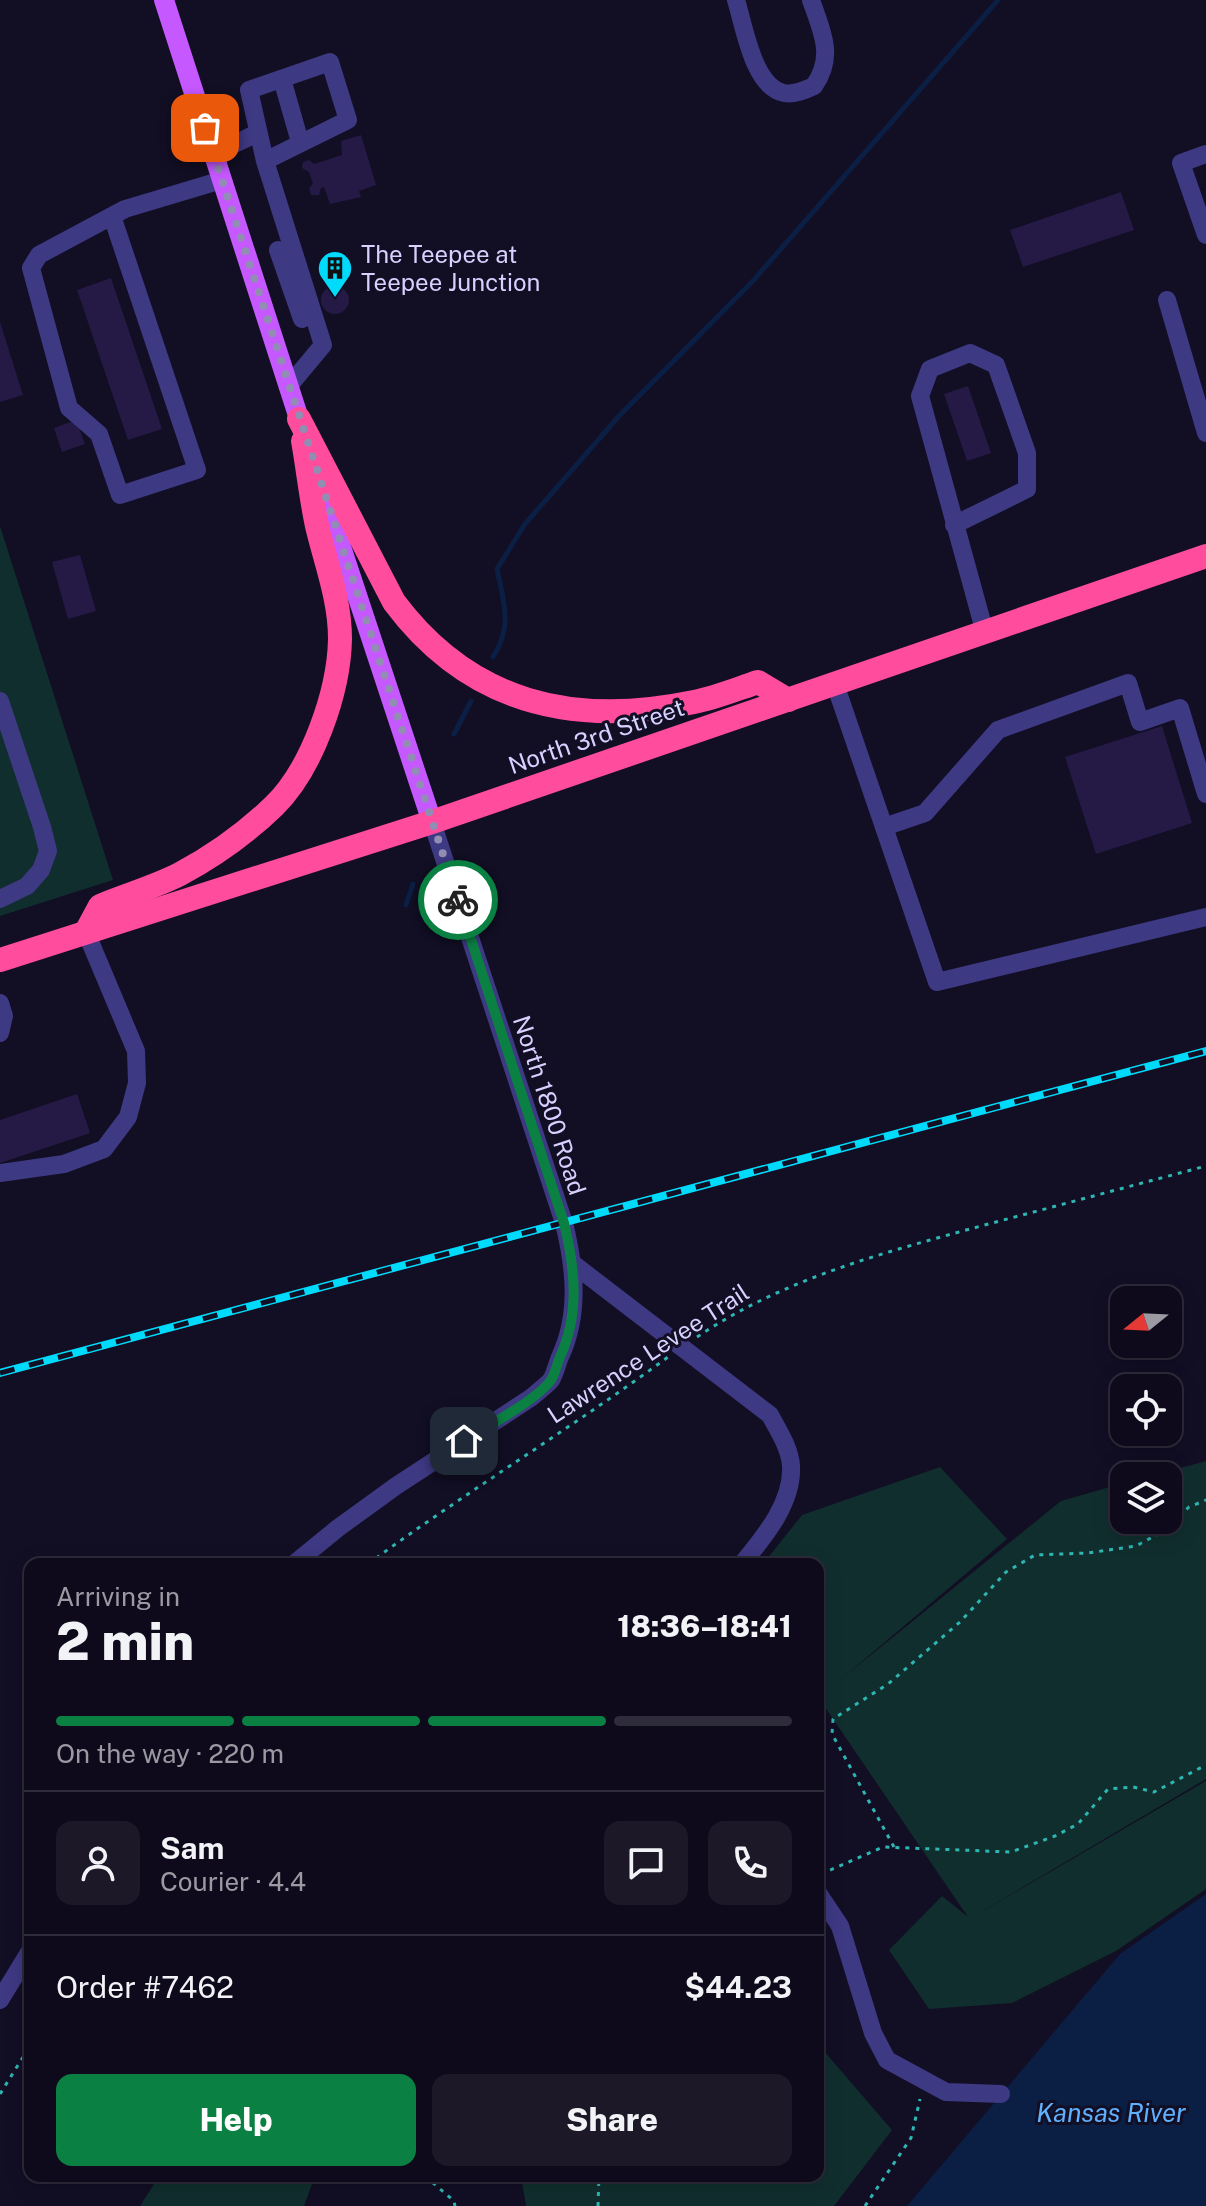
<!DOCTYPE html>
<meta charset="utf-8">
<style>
:root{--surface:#0e0a1b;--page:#1c1828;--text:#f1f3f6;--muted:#9b9aa3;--line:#2e2b3a;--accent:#0b8043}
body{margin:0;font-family:"Public Sans",sans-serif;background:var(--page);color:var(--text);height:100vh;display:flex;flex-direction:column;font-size:30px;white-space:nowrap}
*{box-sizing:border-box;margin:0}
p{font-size:26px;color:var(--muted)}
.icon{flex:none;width:44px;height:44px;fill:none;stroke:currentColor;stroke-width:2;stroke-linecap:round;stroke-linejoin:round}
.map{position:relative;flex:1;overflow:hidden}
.drawer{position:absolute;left:24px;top:1558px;width:800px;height:624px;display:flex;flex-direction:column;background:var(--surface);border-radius:16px;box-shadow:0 4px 20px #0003,0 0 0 2px var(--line)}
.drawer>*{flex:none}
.needle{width:52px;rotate:252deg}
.controls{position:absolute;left:1110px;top:1286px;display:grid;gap:16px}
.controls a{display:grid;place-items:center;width:72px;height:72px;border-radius:16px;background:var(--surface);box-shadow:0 4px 20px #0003,0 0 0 2px var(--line);font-size:40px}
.pin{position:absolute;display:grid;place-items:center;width:68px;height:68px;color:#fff;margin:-34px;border-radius:16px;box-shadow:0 4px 12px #0006}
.courier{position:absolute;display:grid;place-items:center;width:80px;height:80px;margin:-40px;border:6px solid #0b8043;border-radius:50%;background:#fff;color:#222;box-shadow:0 2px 10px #0007}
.head em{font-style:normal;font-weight:800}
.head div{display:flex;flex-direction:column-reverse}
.head{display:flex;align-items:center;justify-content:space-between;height:136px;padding:0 32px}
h1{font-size:52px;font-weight:800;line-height:60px}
.bar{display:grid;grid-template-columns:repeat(4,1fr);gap:12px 8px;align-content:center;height:96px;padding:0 32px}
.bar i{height:10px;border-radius:6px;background:var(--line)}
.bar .selected{background:var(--accent)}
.bar p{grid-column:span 4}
.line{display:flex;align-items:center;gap:20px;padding:0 32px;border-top:2px solid var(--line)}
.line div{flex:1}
.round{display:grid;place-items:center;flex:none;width:84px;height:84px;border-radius:16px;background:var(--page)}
.action{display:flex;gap:16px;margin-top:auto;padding:16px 32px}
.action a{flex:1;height:92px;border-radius:16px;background:var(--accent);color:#fff;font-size:32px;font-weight:800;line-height:92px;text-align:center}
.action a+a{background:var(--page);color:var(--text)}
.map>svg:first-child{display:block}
</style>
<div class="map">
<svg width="1206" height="2206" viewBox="0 0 1206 2206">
<rect width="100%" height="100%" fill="#120e24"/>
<g fill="#112e2e">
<polygon points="0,526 113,880 0,916"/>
<polygon points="1206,1461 1206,1779 969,1919 1206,1781 1206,1889 1116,1951 1012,2003 929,2009 889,1950 942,1896 968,1917 818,1697 818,1564 763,1564 802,1515 940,1467 1007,1539 840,1680 1061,1501 1124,1483 1124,1520 1168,1520 1168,1476 1151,1476"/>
<polygon points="818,2044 892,2130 834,2206 526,2206 521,2176 818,2176"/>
<polygon points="159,2176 315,2176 304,2206 140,2206"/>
</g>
<polygon fill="#0b1f45" points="1206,1894 1206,2206 907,2206 1120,1954"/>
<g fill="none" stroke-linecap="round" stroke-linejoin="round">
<g stroke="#0b1f45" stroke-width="5">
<path d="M493 657C513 626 504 603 497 569L525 524 619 416 752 282 998 0"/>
<polyline points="454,734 471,701"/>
<polyline points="406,905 413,884"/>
</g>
</g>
<g fill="#241a45">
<polygon points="361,135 376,185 359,191 361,197 330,204 324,187 321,188 319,195 311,195 309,188 313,184 309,172 302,168 303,162 309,160 314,164 342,155 341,141"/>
<polygon points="1121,192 1134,230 1023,267 1010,230"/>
<polygon points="111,278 162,429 128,440 77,290"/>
<circle cx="335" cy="300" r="14"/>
<polygon points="0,322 23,395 0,402"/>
<polygon points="968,386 991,453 967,461 944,394"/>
<polygon points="76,420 85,444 62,452 54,428"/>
<polygon points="80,555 96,611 68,619 52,562"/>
<polygon points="1162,726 1192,823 1096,854 1065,757"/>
<polygon points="77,1094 90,1133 0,1163 0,1120"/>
</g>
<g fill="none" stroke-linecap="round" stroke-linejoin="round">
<g stroke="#2db6b2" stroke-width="3" stroke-dasharray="4 6" stroke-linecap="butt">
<path d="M697 1337C783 1279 882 1253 981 1226 1056 1206 1131 1186 1206 1166"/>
<path d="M368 1564C466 1492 570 1429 668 1357"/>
<polyline points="894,1847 832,1734 833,1719 888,1684 960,1622 1006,1572 1035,1555 1088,1553 1136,1546 1160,1533 1189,1507 1206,1500"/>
<polyline points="821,1874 883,1847 1011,1852 1055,1836 1078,1824 1108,1789 1133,1787 1154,1792 1206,1765"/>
<polyline points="0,2094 30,2046"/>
<polyline points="425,2176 454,2201 455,2206"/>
<polyline points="598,2206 599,2176"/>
<polyline points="865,2206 911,2138 920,2099"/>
</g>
<g stroke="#3e3983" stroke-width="18">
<path d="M736 0C744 25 753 87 784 93 794 95 805 90 814 86 835 56 822 32 811 0"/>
<polyline points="282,79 300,142"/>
<polyline points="213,154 258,133"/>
<polyline points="1206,154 1181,163 1206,235"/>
<polyline points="265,161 249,90 330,62 348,120 265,161 323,345 288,387"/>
<polyline points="112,216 197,470 120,495 99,434 69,408 31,268 39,255 125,209 222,180"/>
<polyline points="278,250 302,319"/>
<polyline points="1167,300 1206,433"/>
<polyline points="954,525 1027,489 1027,453 996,365 970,353 930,369 920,396 985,633"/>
<polyline points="835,684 937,982 1206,917"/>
<polyline points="0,701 42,827 48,851 41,870 27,886 0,899"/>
<polyline points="884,827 925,813 998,730 1128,683 1140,722 1180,708 1206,794"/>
<polyline points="0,1003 4,1016 0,1033"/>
<polyline points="0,1173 64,1164 104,1149 128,1117 137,1083 136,1051 86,932"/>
<path d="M572 1263 770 1415C778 1430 790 1448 791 1466 793 1503 764 1537 742 1564"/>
<path d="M294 1564 338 1528 396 1486 532 1397C537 1392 546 1386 551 1380 555 1374 557 1364 560 1357 580 1314 575 1268 564 1223L432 822"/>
<polyline points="818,1893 840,1926 873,2033 887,2060 946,2092 1001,2094"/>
<polyline points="0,2000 30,1951"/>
</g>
<g stroke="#c658ff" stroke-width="20">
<polyline points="164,0 304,434"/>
<polyline points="315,468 432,822"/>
</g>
<g stroke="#ff4c9c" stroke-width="24">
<path d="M299 419 394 602C470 704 574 727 694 702 715 698 737 689 758 682L788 700"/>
<path d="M86 932 100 906C126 895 155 887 180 874 212 857 247 832 274 806 312 769 339 692 340 639 340 599 326 564 317 526 311 498 308 469 303 441"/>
<polyline points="0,960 432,822 1206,556"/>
</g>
<g stroke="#00dbfc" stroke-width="8">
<polyline id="rail" points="0,1373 1206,1051"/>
</g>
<use href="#rail" stroke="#120e24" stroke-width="5" stroke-dasharray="15" stroke-linecap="butt"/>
</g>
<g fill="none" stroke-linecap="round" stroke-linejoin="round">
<polyline stroke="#928db2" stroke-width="8" stroke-dasharray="0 14.4" points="205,128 458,900"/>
<path stroke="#0b8043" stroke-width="10" d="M458 900 564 1223C575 1268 580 1314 560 1357 557 1364 555 1374 551 1380 537 1400 486 1427 464 1441"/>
</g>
<defs>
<g id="building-pin" transform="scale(1.8)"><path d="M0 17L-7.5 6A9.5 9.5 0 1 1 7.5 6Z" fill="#00dbfc" stroke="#120e24"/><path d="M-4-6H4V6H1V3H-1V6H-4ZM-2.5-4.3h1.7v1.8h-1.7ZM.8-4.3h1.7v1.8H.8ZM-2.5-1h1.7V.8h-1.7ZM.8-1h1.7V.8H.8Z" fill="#111"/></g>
</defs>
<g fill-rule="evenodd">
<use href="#building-pin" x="335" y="268"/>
</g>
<g text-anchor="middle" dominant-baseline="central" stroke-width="6" stroke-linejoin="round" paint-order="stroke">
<g font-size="24" fill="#d7d1ff" stroke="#120e24" text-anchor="start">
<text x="361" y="254">The Teepee at<tspan x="361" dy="28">Teepee Junction</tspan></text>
</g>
<g font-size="24" fill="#d7d1ff" stroke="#120e24">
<text transform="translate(596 736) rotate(-19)">North 3rd Street</text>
<text transform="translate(550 1105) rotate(72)">North 1800 Road</text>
<text transform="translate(648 1353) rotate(-33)">Lawrence Levee Trail</text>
</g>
<g font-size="26" font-style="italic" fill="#5fb0ff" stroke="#120e24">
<text x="1111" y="2112">Kansas River</text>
</g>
</g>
</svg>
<div class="controls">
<a><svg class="needle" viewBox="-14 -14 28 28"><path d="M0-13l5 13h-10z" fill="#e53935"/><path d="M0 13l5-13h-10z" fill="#9b9aa3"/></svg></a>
<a><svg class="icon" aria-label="locate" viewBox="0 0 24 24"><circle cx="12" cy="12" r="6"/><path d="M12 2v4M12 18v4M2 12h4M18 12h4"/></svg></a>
<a><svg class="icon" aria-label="layers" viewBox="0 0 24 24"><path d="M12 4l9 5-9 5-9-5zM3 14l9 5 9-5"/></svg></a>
</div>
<div class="pin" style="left:205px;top:128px;background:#ea580c"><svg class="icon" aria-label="bag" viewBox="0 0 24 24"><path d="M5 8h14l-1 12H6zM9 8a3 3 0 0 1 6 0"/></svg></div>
<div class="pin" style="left:464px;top:1441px;background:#1f2937"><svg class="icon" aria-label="home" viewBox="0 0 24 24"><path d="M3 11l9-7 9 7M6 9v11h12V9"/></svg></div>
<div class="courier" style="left:458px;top:900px"><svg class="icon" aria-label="bike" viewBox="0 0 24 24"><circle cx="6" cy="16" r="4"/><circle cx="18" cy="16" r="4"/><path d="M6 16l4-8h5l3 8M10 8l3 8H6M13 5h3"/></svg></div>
<section class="drawer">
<div class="head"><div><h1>2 min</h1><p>Arriving in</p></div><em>18:36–18:41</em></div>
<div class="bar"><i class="selected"></i><i class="selected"></i><i class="selected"></i><i></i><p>On the way · 220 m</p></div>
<div class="line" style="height:144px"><a class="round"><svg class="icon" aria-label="person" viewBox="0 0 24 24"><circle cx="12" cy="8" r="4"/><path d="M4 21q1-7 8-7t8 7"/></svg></a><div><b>Sam</b><p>Courier · 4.4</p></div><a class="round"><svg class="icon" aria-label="chat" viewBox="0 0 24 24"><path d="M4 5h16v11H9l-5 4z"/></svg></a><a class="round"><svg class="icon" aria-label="phone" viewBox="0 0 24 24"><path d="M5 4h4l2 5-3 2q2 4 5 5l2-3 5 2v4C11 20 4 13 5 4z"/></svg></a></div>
<div class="line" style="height:104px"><div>Order #7462</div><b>$44.23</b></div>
<div class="action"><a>Help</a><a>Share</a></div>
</section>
</div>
